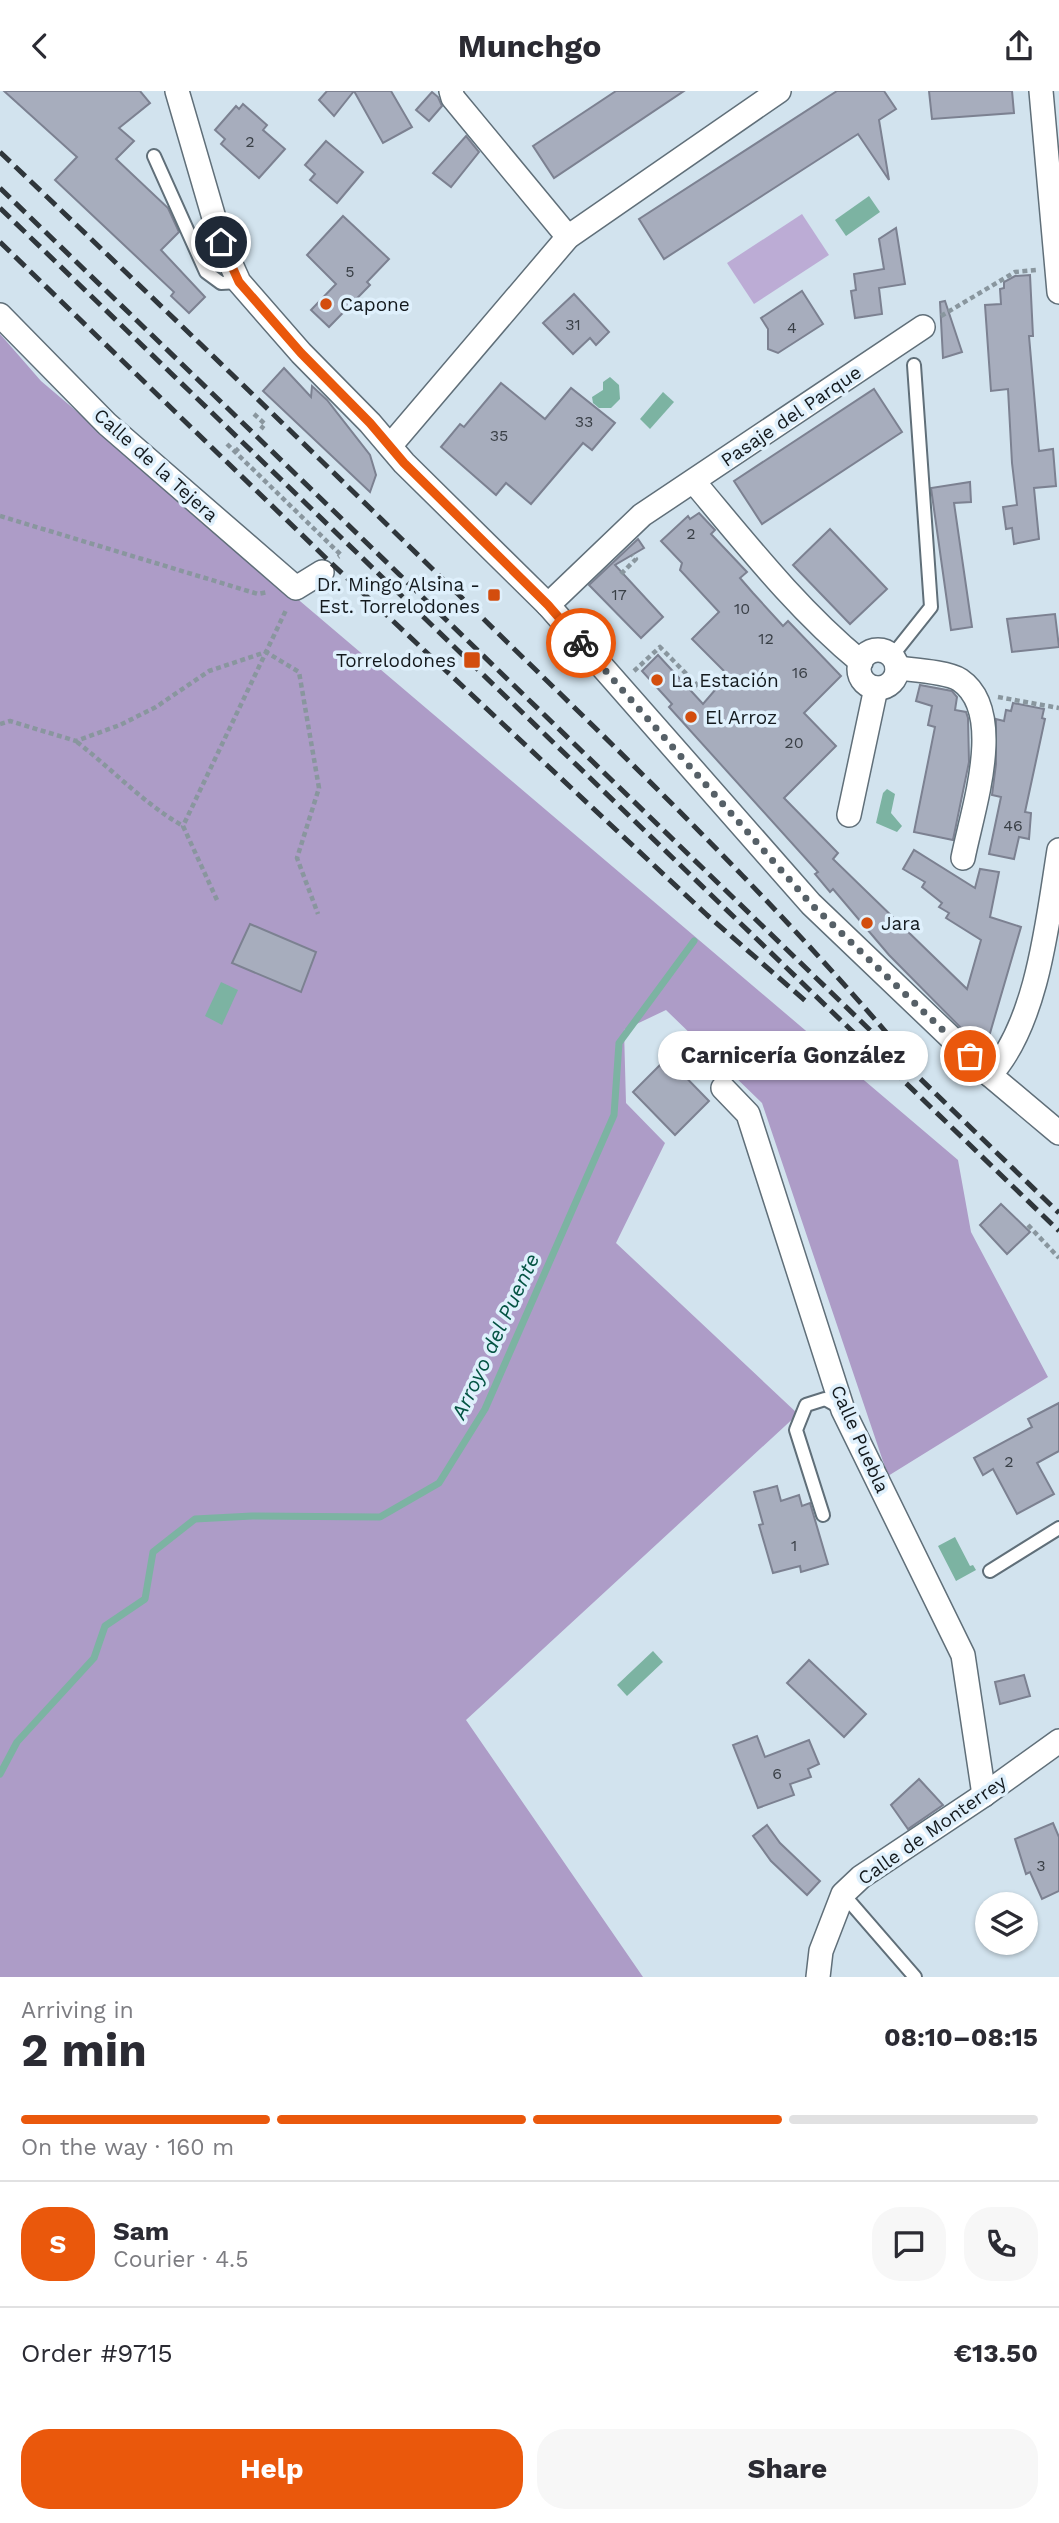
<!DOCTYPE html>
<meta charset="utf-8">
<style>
:root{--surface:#fff;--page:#f7f7f7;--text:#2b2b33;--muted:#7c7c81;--line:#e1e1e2;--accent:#ea580c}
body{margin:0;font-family:"Work Sans",sans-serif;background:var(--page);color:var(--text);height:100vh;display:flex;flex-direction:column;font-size:26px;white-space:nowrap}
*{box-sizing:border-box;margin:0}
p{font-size:23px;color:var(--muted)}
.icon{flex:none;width:38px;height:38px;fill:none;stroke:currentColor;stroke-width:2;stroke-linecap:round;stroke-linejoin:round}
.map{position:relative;height:1886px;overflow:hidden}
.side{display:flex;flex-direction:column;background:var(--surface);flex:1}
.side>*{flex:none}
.fabs{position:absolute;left:975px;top:1801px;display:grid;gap:14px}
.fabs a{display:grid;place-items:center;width:63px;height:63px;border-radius:50%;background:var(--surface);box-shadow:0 2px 5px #0004;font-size:35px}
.pin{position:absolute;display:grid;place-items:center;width:60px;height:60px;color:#fff;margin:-30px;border:4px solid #fff;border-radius:50%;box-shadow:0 2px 7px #0007}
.courier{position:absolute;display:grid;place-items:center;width:70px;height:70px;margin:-35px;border:5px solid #ea580c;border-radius:50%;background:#fff;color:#222;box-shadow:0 2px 9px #0007}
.bubble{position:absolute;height:49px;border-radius:24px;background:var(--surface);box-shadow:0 2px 5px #0004;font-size:23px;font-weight:700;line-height:49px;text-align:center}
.summary em{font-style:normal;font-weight:700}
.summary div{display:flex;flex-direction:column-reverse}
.summary{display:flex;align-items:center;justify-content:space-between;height:119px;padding:0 21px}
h1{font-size:46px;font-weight:700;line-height:52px}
.bar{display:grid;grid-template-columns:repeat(4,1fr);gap:10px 7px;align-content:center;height:84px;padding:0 21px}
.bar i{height:9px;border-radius:5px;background:var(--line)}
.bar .on{background:var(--accent)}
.bar p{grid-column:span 4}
.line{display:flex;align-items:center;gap:18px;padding:0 21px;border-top:2px solid var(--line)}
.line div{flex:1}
.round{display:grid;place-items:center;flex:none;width:74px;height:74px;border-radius:28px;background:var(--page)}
.primary-button{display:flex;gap:14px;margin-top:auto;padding:14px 21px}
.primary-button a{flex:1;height:80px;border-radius:28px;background:var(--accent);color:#fff;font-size:28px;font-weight:700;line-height:80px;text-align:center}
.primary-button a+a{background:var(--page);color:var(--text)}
header{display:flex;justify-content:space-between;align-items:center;height:91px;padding:0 21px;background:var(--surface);font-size:32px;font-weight:700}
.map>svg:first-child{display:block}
</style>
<header><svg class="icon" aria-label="back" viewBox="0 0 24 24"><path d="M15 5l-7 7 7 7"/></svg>Munchgo<svg class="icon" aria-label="share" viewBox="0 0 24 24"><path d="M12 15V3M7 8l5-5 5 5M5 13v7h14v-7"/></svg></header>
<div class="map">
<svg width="1059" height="1886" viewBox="0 0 1059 1886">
<rect width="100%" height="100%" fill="#d2e3ee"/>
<polygon fill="#bcacd5" points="802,123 829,164 754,213 727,172"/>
<polygon fill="#ad9cc7" points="0,243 41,290 958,1069 971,1141 1048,1286 888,1385 762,1012 666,919 624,939 626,1012 665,1052 616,1152 798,1323 466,1629 643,1886 0,1886"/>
<g fill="#7cb3a2">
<polygon points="869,105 880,121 846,145 835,129"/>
<polygon points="610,286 619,294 620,308 611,317 599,317 593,312 592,306 603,299 603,291"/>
<polygon points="663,301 674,311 650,338 640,328"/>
<polygon points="887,698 895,703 891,722 902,735 897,741 876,732 883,702"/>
<polygon points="221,891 238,899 222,934 205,925"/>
<polygon points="955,1446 970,1475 973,1474 976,1479 956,1490 938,1455"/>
<polygon points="653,1560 663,1571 627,1605 617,1594"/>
</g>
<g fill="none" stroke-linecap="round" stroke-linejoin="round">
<polyline stroke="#7cb3a2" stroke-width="7" points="0,1683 17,1651 94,1567 105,1535 145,1508 153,1461 195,1428 252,1425 380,1426 439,1392 485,1318 614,1024 619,952 694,850"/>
</g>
<g fill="#a7adbd" stroke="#7c8191" stroke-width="2">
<polygon points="4,0 140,0 150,12 119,37 134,50 116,68 168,117 179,141 161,159 205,206 189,222 171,205 174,201 55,89 77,66"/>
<polygon points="327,0 391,0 412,36 383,52 354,0 334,25 319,9"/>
<polygon points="616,0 684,0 554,87 533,55"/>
<polygon points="837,0 884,0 896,18 879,29 889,89 858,43 664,168 639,128"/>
<polygon points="929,0 1012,0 1014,22 932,28"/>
<polygon points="432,1 438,6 442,15 429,30 416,19"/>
<polygon points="243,13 267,34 263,39 285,58 259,87 221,53 225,48 215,39 236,15 239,18"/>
<polygon points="466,45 479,61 451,96 433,82"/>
<polygon points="326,50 363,81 337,112 310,89 315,83 305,74"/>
<polygon points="343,125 389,168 367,191 370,194 329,236 311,219 336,193 307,164"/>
<polygon points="896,137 905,193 879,197 882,223 855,227 851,200 856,199 854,183 884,178 879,148"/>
<polygon points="1030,184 1033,245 1029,245 1039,360 1053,358 1056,395 1034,397 1039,448 1014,453 1012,437 1006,438 1003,416 1017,414 1012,372 1008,298 991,300 985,214 1001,213 1000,198 1004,197 1004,191 1015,185"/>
<polygon points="802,200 823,233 778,262 768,258 768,238 761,227"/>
<polygon points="574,203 609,241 596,254 590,247 573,263 543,232"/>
<polygon points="945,210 962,261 943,267 940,211"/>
<polygon points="284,277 311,306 312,295 327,309 370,364 376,384 370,401 263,300"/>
<polygon points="501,292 545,328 571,297 615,332 592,359 583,352 531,413 506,392 496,404 441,356 460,333 464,336"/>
<polygon points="874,298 902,341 762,433 734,390"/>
<polygon points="970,391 971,411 954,412 972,536 951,539 931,397"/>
<polygon points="699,422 715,439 711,443 747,481 740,487 753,502 783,535 788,530 841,585 804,622 836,655 784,707 838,762 833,768 967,898 981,849 946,827 949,822 939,816 942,812 922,796 925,791 903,778 914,759 975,797 980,778 999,781 990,826 1021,836 988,949 969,945 889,864 833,798 830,801 815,783 818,781 669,616 672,613 642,580 658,564 703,613 728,584 692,548 719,521 680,479 682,472 661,450 688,425 690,428"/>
<polygon points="830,438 887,498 850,533 793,474"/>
<polygon points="638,448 644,457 615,474 663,526 641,547 589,494"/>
<polygon points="1055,523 1059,556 1012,561 1007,528"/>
<polygon points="920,594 952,600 957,606 955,619 966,621 968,627 969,671 953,749 914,741 935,636 928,634 932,615 916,610"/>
<polygon points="1013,612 1044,618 1042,627 1045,628 1025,721 1031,722 1029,748 1019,746 1014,768 989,763 1001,706 992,704 996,673 996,628 1004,630 1006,619 1011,620"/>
<polygon points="250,833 316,861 301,901 232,872"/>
<polygon points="667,967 709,1010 675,1044 633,1001"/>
<polygon points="1001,1113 1030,1141 1007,1163 980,1134"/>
<polygon points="1059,1312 1059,1360 1037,1372 1054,1403 1017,1423 993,1378 983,1384 974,1367 1032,1336 1028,1328"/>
<polygon points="777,1395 781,1410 799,1404 802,1415 810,1412 828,1473 801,1481 800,1475 773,1482 759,1434 763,1433 754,1401"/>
<polygon points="809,1569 866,1623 844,1646 787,1592"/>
<polygon points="1024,1584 1030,1605 1000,1613 995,1591"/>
<polygon points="757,1645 765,1666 809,1649 819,1673 808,1678 811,1686 790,1693 794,1704 758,1717 733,1654"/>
<polygon points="919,1688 943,1714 908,1738 891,1714"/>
<polygon points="1053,1732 1059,1746 1059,1800 1042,1808 1030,1781 1026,1783 1015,1748"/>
<polygon points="767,1734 780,1752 820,1790 807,1804 771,1770 753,1745"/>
</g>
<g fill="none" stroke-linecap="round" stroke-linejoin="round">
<g stroke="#606f79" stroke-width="16">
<g id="lane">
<polyline points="154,65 206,181 221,192 239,191"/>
<polyline points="892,565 931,516 914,274"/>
<polyline points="823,1424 796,1339 806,1314 825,1308 843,1318"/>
<polyline points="990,1480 1059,1437"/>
<polyline points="843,1803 915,1886"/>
</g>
</g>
<g stroke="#606f79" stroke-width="26">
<g id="street">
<polyline points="177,0 221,151 239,191 301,262 370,332 404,372 548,514 811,813 990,984 1059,1042"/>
<polyline points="451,0 453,7 568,146"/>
<polyline points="1041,0 1059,201"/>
<polyline points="0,224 107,333 296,497 322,481"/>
<polyline points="390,355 568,146 779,0"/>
<path d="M694 391C747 454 797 518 861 571"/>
<polyline points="548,514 642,424 923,236"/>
<circle cx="878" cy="578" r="19"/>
<path d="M897 577C913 579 948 581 960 589 1007 621 972 720 963 767"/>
<polyline points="849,724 876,597"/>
<path d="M990 984C1038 932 1048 827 1059 759"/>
<polyline points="723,997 748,1023 843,1319 963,1564 984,1704"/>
<polyline points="818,1886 821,1860 843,1803 861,1786 984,1704 1059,1650"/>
</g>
</g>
<g stroke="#89969e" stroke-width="4.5" stroke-dasharray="5 3.5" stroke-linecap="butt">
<polyline points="941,225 1015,181 1036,179"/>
<polyline points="254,323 265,333 261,338"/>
<polyline points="227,353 341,464 338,466"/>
<polyline points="235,361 241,355"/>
<polyline points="0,425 258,503 268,501"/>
<polyline points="621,483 636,468 632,464"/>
<polyline points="634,580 660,556 701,598"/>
<polyline points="998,606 1059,617"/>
<polyline points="0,633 10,630 76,650 120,634 156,616 209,580 266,561 299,581 319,697 297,767 318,823"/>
<path d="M77 651C112 678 143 712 183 735"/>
<polyline points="217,809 183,735 287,517"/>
<polyline points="1028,1134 1059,1167"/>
</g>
<use href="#lane" stroke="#fff" stroke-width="12"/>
<use href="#street" stroke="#fff" stroke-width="23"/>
<g stroke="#2f363b" stroke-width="5" stroke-dasharray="14 7" stroke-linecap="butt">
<path d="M0 61C170 223 339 386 507 551 643 683 780 816 903 961"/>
<polyline points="0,97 1059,1122"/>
<polyline points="0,117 1059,1140"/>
<polyline points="0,151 331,472 707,824 810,914"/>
</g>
</g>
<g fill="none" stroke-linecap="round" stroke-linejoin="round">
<polyline stroke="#566067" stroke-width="7" stroke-dasharray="0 12.6" points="581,552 811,813 970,965"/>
<polyline stroke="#ea580c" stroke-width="9" points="221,151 239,191 301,262 370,332 404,372 548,514 581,552"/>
</g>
<g fill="#d34d0d" stroke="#dff0fc" stroke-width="2.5">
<circle cx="326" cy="213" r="7"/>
<rect x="487" y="497" width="14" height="14" rx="3.5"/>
<rect x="463" y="560" width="18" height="18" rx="3.5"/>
<circle cx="657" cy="589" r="7"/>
<circle cx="691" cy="626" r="7"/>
<circle cx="867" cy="832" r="7"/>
</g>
<g text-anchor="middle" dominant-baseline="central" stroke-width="7" stroke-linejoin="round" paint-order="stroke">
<g font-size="16" fill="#393f46">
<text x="250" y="50">2</text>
<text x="350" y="180">5</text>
<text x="573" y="233">31</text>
<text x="792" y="236">4</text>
<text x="584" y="330">33</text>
<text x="499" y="344">35</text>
<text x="691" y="442">2</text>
<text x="619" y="503">17</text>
<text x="742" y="517">10</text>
<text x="766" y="547">12</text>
<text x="800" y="581">16</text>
<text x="794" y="651">20</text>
<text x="1013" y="734">46</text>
<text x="1009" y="1370">2</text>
<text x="794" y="1454">1</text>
<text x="777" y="1682">6</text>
<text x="1041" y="1774">3</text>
</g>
<g font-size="19" fill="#141a1e" stroke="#dff0fc" text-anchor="start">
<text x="340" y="213">Capone</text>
<text x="480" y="493" text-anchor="end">Dr. Mingo Alsina -<tspan x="480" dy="22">Est. Torrelodones</tspan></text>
<text x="456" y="569" text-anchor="end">Torrelodones</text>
<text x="671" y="589">La Estación</text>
<text x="705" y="626">El Arroz</text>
<text x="881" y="832">Jara</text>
</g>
<g font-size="19" fill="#141a1e" stroke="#dff0fc">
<text transform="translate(791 325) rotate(-34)">Pasaje del Parque</text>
<text transform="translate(156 374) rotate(42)">Calle de la Tejera</text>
<text transform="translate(860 1348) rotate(66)">Calle Puebla</text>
<text transform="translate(932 1739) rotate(-35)">Calle de Monterrey</text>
</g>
<g font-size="21" font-style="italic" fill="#055444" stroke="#dff0fc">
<text transform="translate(495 1245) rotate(-65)">Arroyo del Puente</text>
</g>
</g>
</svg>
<div class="fabs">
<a><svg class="icon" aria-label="layers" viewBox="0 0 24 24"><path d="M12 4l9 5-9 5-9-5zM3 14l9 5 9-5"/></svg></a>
</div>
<div class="pin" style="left:970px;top:965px;background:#ea580c"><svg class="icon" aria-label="bag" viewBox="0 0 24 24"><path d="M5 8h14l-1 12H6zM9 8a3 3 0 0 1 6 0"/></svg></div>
<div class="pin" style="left:221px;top:151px;background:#1f2937"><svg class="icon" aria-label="home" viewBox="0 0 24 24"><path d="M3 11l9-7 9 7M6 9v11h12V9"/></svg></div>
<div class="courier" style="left:581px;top:552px"><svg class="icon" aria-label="bike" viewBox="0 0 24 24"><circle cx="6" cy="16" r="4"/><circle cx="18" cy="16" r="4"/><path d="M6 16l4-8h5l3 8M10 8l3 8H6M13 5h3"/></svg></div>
<div class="bubble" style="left:658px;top:940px;width:270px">Carnicería González</div>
</div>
<section class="side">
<div class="summary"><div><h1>2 min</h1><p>Arriving in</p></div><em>08:10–08:15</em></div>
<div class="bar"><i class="on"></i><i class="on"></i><i class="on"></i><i></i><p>On the way · 160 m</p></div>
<div class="line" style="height:126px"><b class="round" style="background:var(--accent);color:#fff">S</b><div><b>Sam</b><p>Courier · 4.5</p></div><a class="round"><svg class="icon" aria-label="chat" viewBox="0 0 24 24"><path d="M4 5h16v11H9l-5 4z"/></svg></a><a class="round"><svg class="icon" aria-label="phone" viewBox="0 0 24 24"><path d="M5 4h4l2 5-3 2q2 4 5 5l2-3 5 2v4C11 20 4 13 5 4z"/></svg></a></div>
<div class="line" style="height:91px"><div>Order #9715</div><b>€13.50</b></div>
<div class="primary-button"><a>Help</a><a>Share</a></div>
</section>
